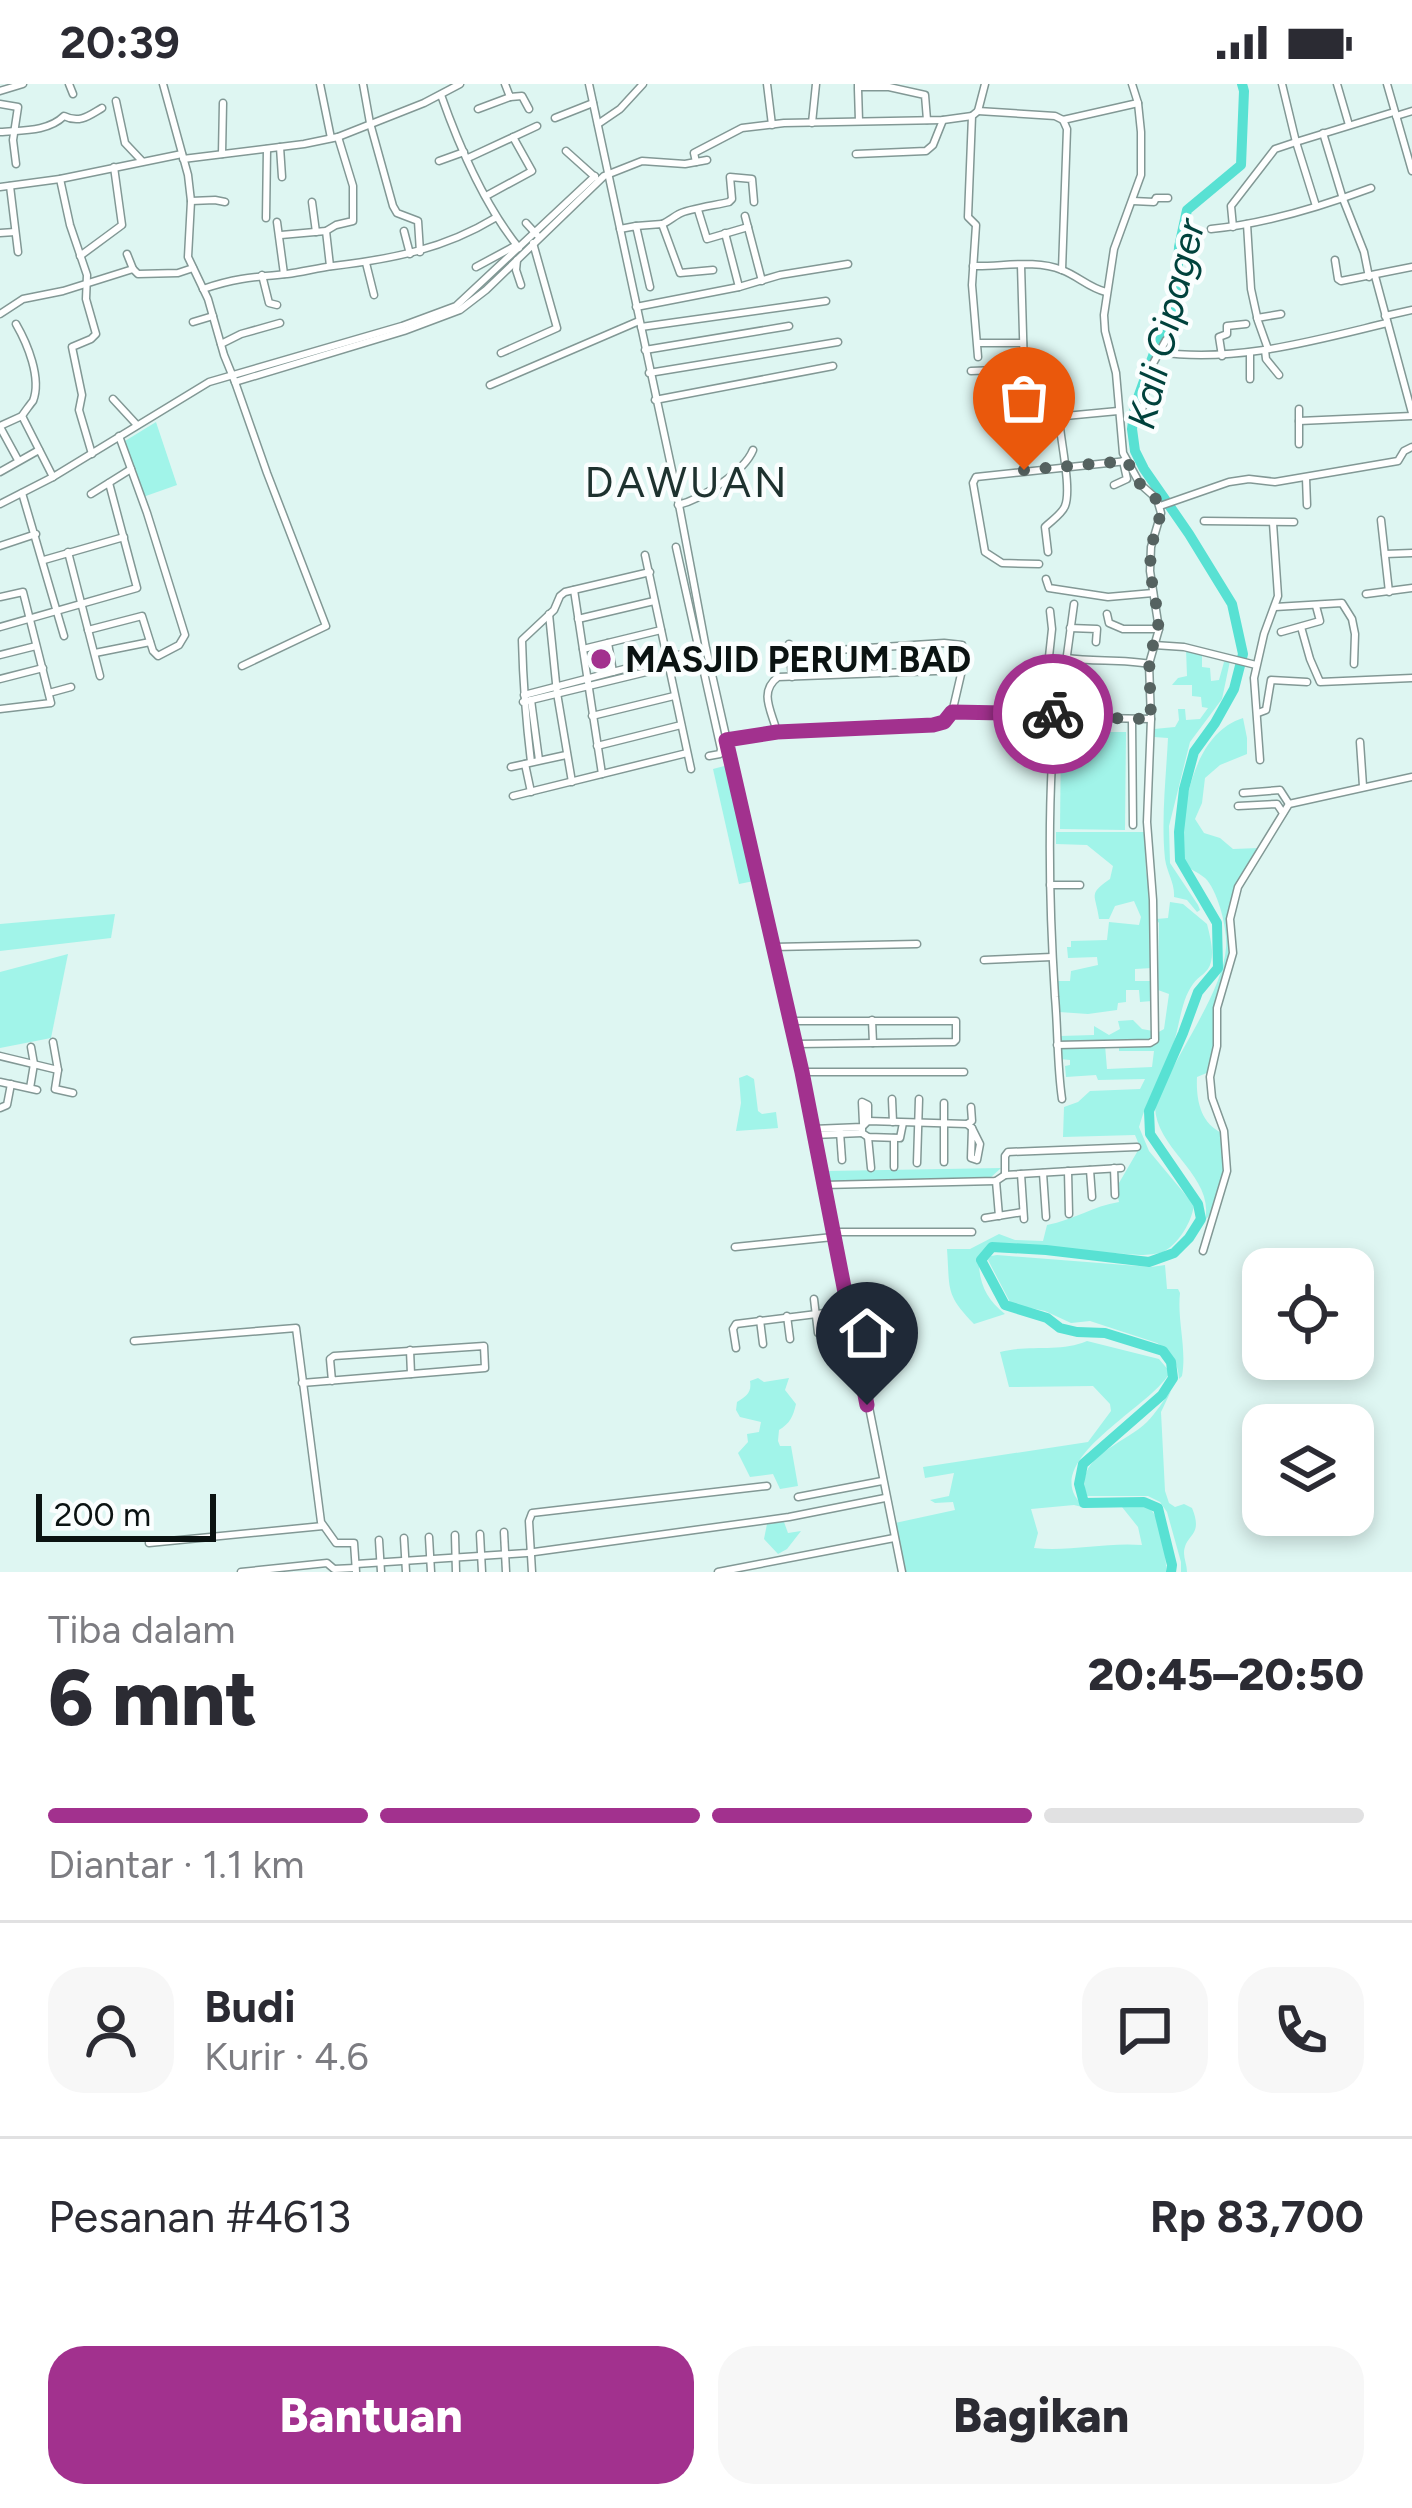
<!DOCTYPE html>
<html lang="id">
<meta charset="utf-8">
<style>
:root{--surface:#fff;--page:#f7f7f7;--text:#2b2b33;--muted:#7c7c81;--line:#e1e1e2;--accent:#a2318e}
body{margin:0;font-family:Figtree,sans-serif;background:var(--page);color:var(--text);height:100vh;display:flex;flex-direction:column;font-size:45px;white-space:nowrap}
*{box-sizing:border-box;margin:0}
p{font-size:39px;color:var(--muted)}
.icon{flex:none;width:66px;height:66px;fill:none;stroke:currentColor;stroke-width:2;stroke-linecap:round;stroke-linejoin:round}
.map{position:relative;height:1488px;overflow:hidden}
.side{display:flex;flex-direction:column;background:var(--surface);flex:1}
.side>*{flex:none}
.buttons{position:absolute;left:1242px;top:1164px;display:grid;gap:24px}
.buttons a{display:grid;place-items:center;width:132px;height:132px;border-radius:24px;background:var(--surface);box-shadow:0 6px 18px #0003;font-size:60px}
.scale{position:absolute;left:36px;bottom:30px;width:180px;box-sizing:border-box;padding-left:12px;border:6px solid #0b1312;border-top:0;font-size:33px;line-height:42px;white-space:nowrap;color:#0b1312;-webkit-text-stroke:9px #fafefe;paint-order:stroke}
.pin{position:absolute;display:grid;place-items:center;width:102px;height:102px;color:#fff;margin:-123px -51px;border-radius:50% 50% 50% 0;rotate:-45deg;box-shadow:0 0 12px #0007}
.pin .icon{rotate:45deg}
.courier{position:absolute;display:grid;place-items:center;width:120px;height:120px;margin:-60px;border:9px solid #a2318e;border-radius:50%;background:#fff;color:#222;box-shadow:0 3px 15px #0007}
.headline em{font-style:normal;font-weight:800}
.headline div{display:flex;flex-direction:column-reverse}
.headline{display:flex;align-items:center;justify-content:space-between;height:204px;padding:0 48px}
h1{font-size:78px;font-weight:800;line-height:90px}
.bar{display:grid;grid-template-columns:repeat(4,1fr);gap:18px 12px;align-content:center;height:144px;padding:0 48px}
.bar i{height:15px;border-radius:9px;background:var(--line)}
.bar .on{background:var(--accent)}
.bar p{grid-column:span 4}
.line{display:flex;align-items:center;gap:30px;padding:0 48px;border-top:3px solid var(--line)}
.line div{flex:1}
.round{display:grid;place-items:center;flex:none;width:126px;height:126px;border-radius:36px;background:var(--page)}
.button{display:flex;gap:24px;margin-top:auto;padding:24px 48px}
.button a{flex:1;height:138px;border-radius:36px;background:var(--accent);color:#fff;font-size:48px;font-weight:800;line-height:138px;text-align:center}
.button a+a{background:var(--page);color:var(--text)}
.status{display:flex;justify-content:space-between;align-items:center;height:84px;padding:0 60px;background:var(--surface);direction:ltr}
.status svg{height:33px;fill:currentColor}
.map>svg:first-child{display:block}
</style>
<div class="status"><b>20:39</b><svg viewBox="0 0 49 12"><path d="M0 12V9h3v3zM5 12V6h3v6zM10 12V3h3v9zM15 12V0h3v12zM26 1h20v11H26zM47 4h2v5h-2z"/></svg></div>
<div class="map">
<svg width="1412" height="1488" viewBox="0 0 1412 1488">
<rect width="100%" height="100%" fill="#def6f2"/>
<g fill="#a1f4e9">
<polygon points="156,338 177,401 143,413 125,357"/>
<path d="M1186 565 1202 569V583L1210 584 1211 597 1219 596 1224 578 1228 575 1230 577 1222 615 1190 658 1169 742 1170 779 1198 821 1200 826 1197 828 1187 816 1174 813C1175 799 1167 789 1165 775 1161 735 1166 694 1168 654L1154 653V645L1175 643 1179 636 1178 625H1185L1186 636 1200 635 1208 624 1202 623 1201 613 1192 612V601H1172L1178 594 1187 592Z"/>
<path d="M1243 634 1247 654V670L1220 681 1205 694 1202 719 1195 735 1204 749 1220 754 1233 765 1259 764 1242 792 1229 834 1231 864 1215 922V961L1209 988 1197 993C1196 1015 1200 1039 1222 1049 1224 1076 1227 1116 1205 1136 1215 1092 1156 1066 1155 1023 1171 976 1223 910 1226 864 1228 847 1218 806 1205 794 1198 788 1189 786 1184 777 1179 767 1182 751 1183 740 1187 702 1201 647 1243 634Z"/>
<polygon points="1061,648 1126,648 1125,746 1060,745"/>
<polygon points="728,681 754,797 739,800 713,685"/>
<path d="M1056 748H1145L1146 787 1151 814 1152 884 1135 885V897H1153L1152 917 1140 918 1139 906H1126V918L1118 919 1117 926 1088 930 1059 928 1057 897H1070L1071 887 1098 881 1097 873 1068 874 1067 863H1071V857L1107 856 1109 838 1139 841 1141 833 1134 817 1115 822 1109 835H1099C1096 810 1087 811 1110 795L1113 782 1087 761 1056 760Z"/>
<path d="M1170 818 1183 820 1207 840C1210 852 1214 867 1211 878 1208 890 1199 891 1193 900 1180 918 1180 943 1172 964 1162 991 1147 1014 1139 1043L1149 1067 1194 1121C1192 1137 1179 1160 1163 1168 1158 1170 1147 1171 1141 1171L992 1161 979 1173C978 1198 986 1215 1005 1230L974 1240C945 1210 950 1206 947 1165H970L999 1150 1015 1156 1043 1157 1047 1141C1074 1136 1093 1122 1119 1118L1116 1104 1140 1063 1135 1051 1063 1053 1064 1023 1078 1018 1090 1007 1140 1005 1145 995 1098 996 1096 991 1066 993 1065 982 1070 981V976L1060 975 1059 963 1105 961 1107 985 1152 983 1154 967H1119V962L1154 961 1157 949 1164 945 1169 910 1158 906 1159 839 1156 835 1168 834Z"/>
<polygon points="115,830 111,854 0,867 0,840"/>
<polygon points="68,870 51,954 0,964 0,888"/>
<polygon points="1133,936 1142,945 1153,947 1152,958 1060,958 1060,952 1094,951 1094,942 1109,951 1120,945 1118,937"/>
<polygon points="747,991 754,995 758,1027 762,1030 776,1028 778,1044 736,1047 741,1019 739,994"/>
<polygon points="1001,1084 989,1095 829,1097 827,1087"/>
<path d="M997 1171 1151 1183 1165 1181 1167 1205H1178L1180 1209C1177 1237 1187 1264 1182 1292L1179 1295C1178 1278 1171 1267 1157 1259L1090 1237 1071 1239 1045 1227 1011 1220 988 1176 991 1172Z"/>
<path d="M1087 1257 1159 1275 1170 1288C1153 1323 1030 1380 1086 1424L1074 1421 1031 1425 1038 1449 1034 1464C1069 1468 1106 1458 1142 1461L1138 1443 1122 1423C1132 1422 1145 1419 1152 1427 1161 1437 1167 1475 1166 1488H905L895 1439 955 1426 953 1418 935 1419 930 1416 949 1412 954 1389 925 1394 923 1383 1088 1358 1111 1327 1110 1320 1093 1302 1009 1303 1000 1268C1029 1260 1059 1269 1087 1257Z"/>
<path d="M758 1294 764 1298 789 1294 785 1306 796 1320C793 1333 790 1339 779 1346L778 1357 780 1362H791L798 1402 780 1405 773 1390 750 1393 738 1369 748 1358 747 1350 759 1348 761 1338 740 1333 736 1326 737 1318C746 1312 752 1309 750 1297Z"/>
<path d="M1171 1307 1161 1328 1165 1407 1169 1419 1175 1423 1184 1420 1192 1424C1204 1453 1185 1449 1184 1469 1184 1475 1187 1481 1187 1488H1181V1478L1167 1428 1160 1418 1148 1412H1087C1072 1373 1125 1360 1147 1338 1156 1329 1163 1317 1171 1307Z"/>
<polygon points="784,1438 788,1449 801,1447 787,1465 778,1470 764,1455 767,1440"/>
</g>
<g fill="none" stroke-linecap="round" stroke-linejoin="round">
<polyline stroke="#58e1d3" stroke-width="10" points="1171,1488 1172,1481 1158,1424 1144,1418 1084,1419 1079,1400 1083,1380 1162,1311 1173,1294 1171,1278 1163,1267 1105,1249 1077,1248 1060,1244 1047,1234 1005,1221 981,1176 992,1163 1046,1166 1149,1178 1174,1169 1189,1154 1201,1135 1198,1120 1150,1050 1149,1027 1183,949 1198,908 1218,884 1217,839 1180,776 1179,748 1184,705 1194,668 1215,639 1234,605 1243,570 1232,520 1189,450 1144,385 1135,367 1132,345 1135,322 1162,247 1176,216 1179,163 1187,126 1241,81 1244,7 1242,0"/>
<g stroke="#829895" stroke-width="9">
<g id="street">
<polyline points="69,0 73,10"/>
<polyline points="163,0 188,91 191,117 188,173 208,215 224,271 235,298 404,247 460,226 486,206 604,92 642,77 685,80 707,76"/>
<polyline points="320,0 331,54"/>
<polyline points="363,0 370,39 393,122 397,129 418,137 420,168"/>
<polyline points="505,0 510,13 522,12 529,25"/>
<polyline points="589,0 676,405 706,564 802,988 902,1488"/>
<polyline points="767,0 772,41"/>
<polyline points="858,0 858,3 889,3 925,11 927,36"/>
<polyline points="1282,0 1296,58 1394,28"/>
<polyline points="1337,0 1349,41"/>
<polyline points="1387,0 1412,87"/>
<polyline points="858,5 859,37"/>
<polyline points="0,7 23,0"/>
<path d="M441 11C459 62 485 122 519 164"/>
<polyline points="116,17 125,59 142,77"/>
<polyline points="0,20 18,23 13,56 16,80"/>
<polyline points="478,25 510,13"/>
<polyline points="978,27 1055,32 1063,36 1138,19"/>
<polyline points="1396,32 1412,27"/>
<polyline points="555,34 593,19"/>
<polyline points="812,39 816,0"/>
<polyline points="598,40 620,25 643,0"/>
<path d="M0 48C21 46 48 48 64 32 80 40 90 31 102 24"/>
<polyline points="1323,49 1343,115 1364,168 1369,193"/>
<polyline points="280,63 282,93"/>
<polyline points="566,67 595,93"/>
<polyline points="222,70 223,19"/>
<polyline points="856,70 926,67 933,61 943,36"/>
<polyline points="468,74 537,42"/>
<polyline points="183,75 304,60 338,53 424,19 460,0"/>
<polyline points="439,77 464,68"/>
<polyline points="696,78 694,69 742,44 784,39 943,36 972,32"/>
<polyline points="60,95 70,141 87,191 86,215 96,250 91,255 72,263 82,311 79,326 92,370"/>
<polyline points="10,102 18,168"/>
<polyline points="0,103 60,95 182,70"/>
<polyline points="486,112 532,87 513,53"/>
<polyline points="191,117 215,116 225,118"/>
<polyline points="1133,117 1154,118 1156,114 1168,114"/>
<polyline points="312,118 316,148"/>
<polyline points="698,126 707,155 748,143"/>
<polyline points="745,132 762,197"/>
<polyline points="266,134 267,65"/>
<polyline points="277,138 284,190"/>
<polyline points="526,139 537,151"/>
<path d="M662 140C668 138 673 133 679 130 687 125 717 121 729 118L732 115 730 93 752 95 754 118"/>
<polyline points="1247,140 1251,205 1258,237 1268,265"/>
<polyline points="636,142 662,140 680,189 713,186"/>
<polyline points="1233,143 1231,122 1275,65 1296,58 1316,122"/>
<polyline points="620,145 636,142 650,203"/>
<path d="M1211 145C1265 140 1320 123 1371 104"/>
<polyline points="326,147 330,182"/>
<polyline points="404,147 410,170"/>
<polyline points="0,149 15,148"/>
<polyline points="725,149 739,203"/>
<polyline points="281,151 326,147 336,141 353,137 353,102 338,53"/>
<polyline points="127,170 133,185 138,190 178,189 193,184"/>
<polyline points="80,172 122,141 114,83"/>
<polyline points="517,176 516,186 521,201"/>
<polyline points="1335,176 1338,195 1341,197 1412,183"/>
<polyline points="366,179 374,211"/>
<polyline points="1021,181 1024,285"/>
<path d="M973 182C1001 183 1035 175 1062 186 1078 192 1089 204 1106 208"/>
<polyline points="476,183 513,163"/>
<polyline points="1062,186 1067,45 1063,36"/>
<polyline points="262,191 269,219 277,221"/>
<polyline points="1375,192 1412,329"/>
<path d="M203 205C235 194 254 193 287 190 302 188 318 184 333 182 392 175 444 165 495 134"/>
<polyline points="636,223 739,203 780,191 848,180"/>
<polyline points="0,230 23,215 63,207 133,185"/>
<polyline points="1385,232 1412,226"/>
<polyline points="1257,234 1281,230"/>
<polyline points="193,238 213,232"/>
<path d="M16 240C27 259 42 294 33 317 32 318 23 330 22 332"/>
<polyline points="641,243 826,217"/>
<polyline points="979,259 1023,259"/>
<polyline points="221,260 241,250 280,239"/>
<polyline points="645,266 789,242"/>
<polyline points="1265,266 1266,275 1279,291"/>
<path d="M1158 268C1236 279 1312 257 1387 239"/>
<polyline points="501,269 557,244 533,159"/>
<polyline points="1250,269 1250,295"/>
<polyline points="1222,272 1219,253 1227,250 1227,242 1246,240"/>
<polyline points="978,273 972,201 976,141 968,133 972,32 978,27 985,0"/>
<polyline points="971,287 1024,285 1028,288 1036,288"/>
<polyline points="997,287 999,310"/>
<polyline points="649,289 838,258"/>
<polyline points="235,298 267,389 326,542 242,582"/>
<polyline points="490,301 639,237"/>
<polyline points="113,315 137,341"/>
<polyline points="655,316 833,282"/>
<polyline points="1028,320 1036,315 1037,323 1047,335"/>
<polyline points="1299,325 1299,360"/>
<polyline points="1142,327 1150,285 1166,256"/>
<polyline points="1023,336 1118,327"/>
<polyline points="1299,337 1412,332"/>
<polyline points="0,342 22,332 53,393"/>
<polyline points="0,343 18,376"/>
<polyline points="0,388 39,366"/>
<polyline points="1306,394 1307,421"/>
<polyline points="1114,401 1127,395 1123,377"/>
<polyline points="22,409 64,552"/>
<polyline points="91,410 131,385"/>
<polyline points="0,420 53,393 209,298 402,242 456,222 595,92"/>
<path d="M678 421C702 415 744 388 753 366"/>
<polyline points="1160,422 1229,398 1249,395 1275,398 1398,377 1404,367 1412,363"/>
<polyline points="1381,436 1389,508"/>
<polyline points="1204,437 1294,438"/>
<polyline points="0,462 36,450"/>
<polyline points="676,463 721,665 720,670 709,672"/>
<polyline points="68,468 100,592"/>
<path d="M1048 468 1045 443C1051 437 1062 430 1065 422 1072 405 1060 354 1059 334"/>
<polyline points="1385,470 1412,469"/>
<polyline points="645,471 691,685"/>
<polyline points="44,476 124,453"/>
<polyline points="1039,480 1002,479 985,468 973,399 976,393 1127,377"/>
<polyline points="1046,495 1049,504 1108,513 1153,509"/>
<polyline points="574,506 602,690"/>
<polyline points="1366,510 1412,504"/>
<polyline points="0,513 23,508 51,619 0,625"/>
<polyline points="1275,523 1342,519 1352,535 1355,550 1354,580"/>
<polyline points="549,530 557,609 572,698"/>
<polyline points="1107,530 1109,539 1123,545 1159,545"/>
<polyline points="578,535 654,517"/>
<polyline points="0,543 137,504 109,399"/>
<polyline points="1301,543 1310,575 1320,598 1412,594"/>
<polyline points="1070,544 1097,545 1096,558"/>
<polyline points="88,546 142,532 153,567 158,572 179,561 185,551 147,429 119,352"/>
<polyline points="1281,548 1320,537 1316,522"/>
<polyline points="608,559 613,588"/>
<polyline points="789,560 792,593"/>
<polyline points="1154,561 1184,563 1256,581"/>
<polyline points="882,563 884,587"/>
<polyline points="863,564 866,589"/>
<polyline points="583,565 661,546"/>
<polyline points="95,569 150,558"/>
<polyline points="791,569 944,559 962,561 962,586 952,629"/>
<polyline points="0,571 36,562"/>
<path d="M1066 574C1094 578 1122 575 1149 580"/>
<polyline points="1048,582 1052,545 1050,527"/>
<polyline points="1025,592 1047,590 1050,582"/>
<polyline points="1064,593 1074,520"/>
<polyline points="0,595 43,584"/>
<polyline points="1024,598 1026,586 1030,582 1065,583"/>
<polyline points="49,609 71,603"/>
<polyline points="524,611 701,565"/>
<polyline points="531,616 539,676"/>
<polyline points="523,618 700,575"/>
<polyline points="1258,629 1266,626 1271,596 1307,598"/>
<polyline points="592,632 674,612"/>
<path d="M1055 633C1047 726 1049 820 1055 913 1058 947 1057 981 1062 1015"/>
<polyline points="1132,637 1133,741"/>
<path d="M777 648C772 628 758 608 778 593L962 586"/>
<polyline points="726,655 777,648 933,641 944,637 952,629 1042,628 1055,633 1151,635"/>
<polyline points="1360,658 1363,702"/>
<polyline points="597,662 681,641"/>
<polyline points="1260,676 1254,594 1264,550 1278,512 1273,439"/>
<path d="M531 678C526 637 523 597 522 556L554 526 560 512 565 508 650 488"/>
<polyline points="525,680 531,708"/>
<polyline points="511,683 566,671"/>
<polyline points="1243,709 1280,706 1289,720"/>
<polyline points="513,712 687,669"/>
<polyline points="1238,722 1277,720 1283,729"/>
<polyline points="1050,801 1080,801"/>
<polyline points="773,863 917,860"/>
<polyline points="984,876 1052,873"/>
<polyline points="872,936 873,959"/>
<polyline points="791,937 956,937 956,956 954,958 796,960"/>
<polyline points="53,958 58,986 55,1005 73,1009"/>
<polyline points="1057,961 1150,959 1155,956 1153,816 1147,738 1151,635 1149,580 1159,545 1150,487 1151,463 1161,429 1157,415 1140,400 1123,369 1116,289 1105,247 1104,231 1114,165 1141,91 1141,48 1138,19 1132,0"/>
<polyline points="0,972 58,986"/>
<polyline points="802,988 964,988"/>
<polyline points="0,998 37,1006"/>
<polyline points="30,1004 34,980 31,963"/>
<polyline points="892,1015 893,1038"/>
<polyline points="0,1024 7,1021 11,1000"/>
<polyline points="863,1039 862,1018 868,1021 868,1037"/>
<polyline points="967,1040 972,1037 971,1023"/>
<polyline points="862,1043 862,1049 868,1053 900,1054 903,1039"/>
<polygon points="972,1044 980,1060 977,1076 971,1074"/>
<polyline points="813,1045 862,1043 868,1037 967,1040 972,1044"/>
<polyline points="840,1048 842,1076"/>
<polyline points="813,1051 862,1049"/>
<polyline points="868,1053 871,1084"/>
<polyline points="894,1054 894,1083"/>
<polyline points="944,1078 944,1019"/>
<polyline points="917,1079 919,1015"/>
<polyline points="1114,1084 1115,1111"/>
<polyline points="1090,1086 1092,1113"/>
<polyline points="1068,1087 1069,1130"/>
<polyline points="1043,1089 1046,1133"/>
<polyline points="1021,1090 1024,1135"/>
<polyline points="1005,1091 1005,1072 1008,1068 1137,1063"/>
<polyline points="996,1097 999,1132"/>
<polyline points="823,1101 996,1097 1005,1091 1121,1084"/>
<polyline points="985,1134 1023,1128"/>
<polyline points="832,1148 972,1148"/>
<polyline points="735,1163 833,1153"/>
<polyline points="1203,1167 1227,1087 1224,1047 1212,1014 1210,993 1217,962 1217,924 1233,869 1230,835 1238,803 1289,720 1412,693"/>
<polyline points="814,1215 818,1249"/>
<polyline points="787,1232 790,1255"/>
<polyline points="760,1236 763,1260"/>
<polyline points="134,1257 296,1244 321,1438 336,1459 354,1459 356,1488"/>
<polyline points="736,1264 733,1245 736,1240 849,1226"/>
<polyline points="410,1266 411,1290"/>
<polyline points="302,1299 485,1284 484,1262 334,1272 330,1275 332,1297"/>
<polyline points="798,1413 882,1397"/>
<polyline points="504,1448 506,1488"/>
<polyline points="480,1450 482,1488"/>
<polyline points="455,1451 456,1488"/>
<polyline points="429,1453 431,1488"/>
<polyline points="404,1454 406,1488"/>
<polyline points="379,1456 381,1488"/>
<polyline points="149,1459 323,1442"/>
<polyline points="356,1480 527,1469 789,1433 885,1414"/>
<polyline points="241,1488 327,1479 334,1485 355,1484"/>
<polyline points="532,1488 529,1437 532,1429 767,1402"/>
<polyline points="718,1488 894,1454"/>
</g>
</g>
<use href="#street" stroke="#fff" stroke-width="6"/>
</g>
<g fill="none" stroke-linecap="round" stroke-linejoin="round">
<polyline stroke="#556260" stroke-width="12" stroke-dasharray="0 21.6" points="1024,386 1127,377 1140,400 1157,416 1161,429 1151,463 1150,487 1159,536 1156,554 1149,571 1151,635 1055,633 1053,630"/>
<polyline stroke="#a2318e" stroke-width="15" points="867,1321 802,988 726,656 777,648 933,641 944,638 952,628 1053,630"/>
</g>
<circle fill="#a2318e" stroke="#fafefe" stroke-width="4.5" cx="601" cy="575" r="12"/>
<g text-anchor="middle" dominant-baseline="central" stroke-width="9" stroke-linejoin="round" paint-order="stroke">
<g font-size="36" font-weight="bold" fill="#0b1312" stroke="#fafefe" text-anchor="start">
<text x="625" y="575">MASJID PERUM BAD</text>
</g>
<g font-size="39" font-style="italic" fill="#00423c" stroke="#fafefe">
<text transform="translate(1166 240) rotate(-76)">Kali Cipager</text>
</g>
<g font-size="42" letter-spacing="3" fill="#1e322f" stroke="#fafefe">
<text x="687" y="398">DAWUAN</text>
</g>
</g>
</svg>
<div class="buttons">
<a><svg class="icon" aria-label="locate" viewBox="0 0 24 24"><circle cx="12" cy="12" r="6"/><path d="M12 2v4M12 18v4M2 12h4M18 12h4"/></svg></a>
<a><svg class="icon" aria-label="layers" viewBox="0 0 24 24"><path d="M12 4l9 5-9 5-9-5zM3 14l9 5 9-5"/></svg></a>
</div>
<div class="scale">200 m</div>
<div class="pin" style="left:1024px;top:386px;background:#ea580c"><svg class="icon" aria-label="bag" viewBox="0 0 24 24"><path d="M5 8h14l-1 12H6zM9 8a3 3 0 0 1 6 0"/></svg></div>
<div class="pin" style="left:867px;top:1321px;background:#1f2937"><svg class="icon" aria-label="home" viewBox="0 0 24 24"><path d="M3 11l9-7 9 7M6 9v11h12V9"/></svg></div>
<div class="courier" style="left:1053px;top:630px"><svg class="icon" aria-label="bike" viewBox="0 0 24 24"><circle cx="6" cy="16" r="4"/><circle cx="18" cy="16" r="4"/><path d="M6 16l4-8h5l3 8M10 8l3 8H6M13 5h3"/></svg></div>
</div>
<section class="side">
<div class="headline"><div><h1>6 mnt</h1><p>Tiba dalam</p></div><em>20:45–20:50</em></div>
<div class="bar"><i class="on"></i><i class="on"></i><i class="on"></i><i></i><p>Diantar · 1.1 km</p></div>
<div class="line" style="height:216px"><a class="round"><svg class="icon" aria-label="person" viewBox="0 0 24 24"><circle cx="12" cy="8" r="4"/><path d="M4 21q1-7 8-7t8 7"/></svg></a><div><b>Budi</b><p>Kurir · 4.6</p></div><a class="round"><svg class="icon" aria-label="chat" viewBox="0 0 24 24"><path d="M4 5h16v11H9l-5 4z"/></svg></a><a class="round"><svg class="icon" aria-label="phone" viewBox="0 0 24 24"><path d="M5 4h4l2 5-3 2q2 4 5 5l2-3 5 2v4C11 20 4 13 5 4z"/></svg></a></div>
<div class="line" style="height:156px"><div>Pesanan #4613</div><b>Rp 83,700</b></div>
<div class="button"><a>Bantuan</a><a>Bagikan</a></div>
</section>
